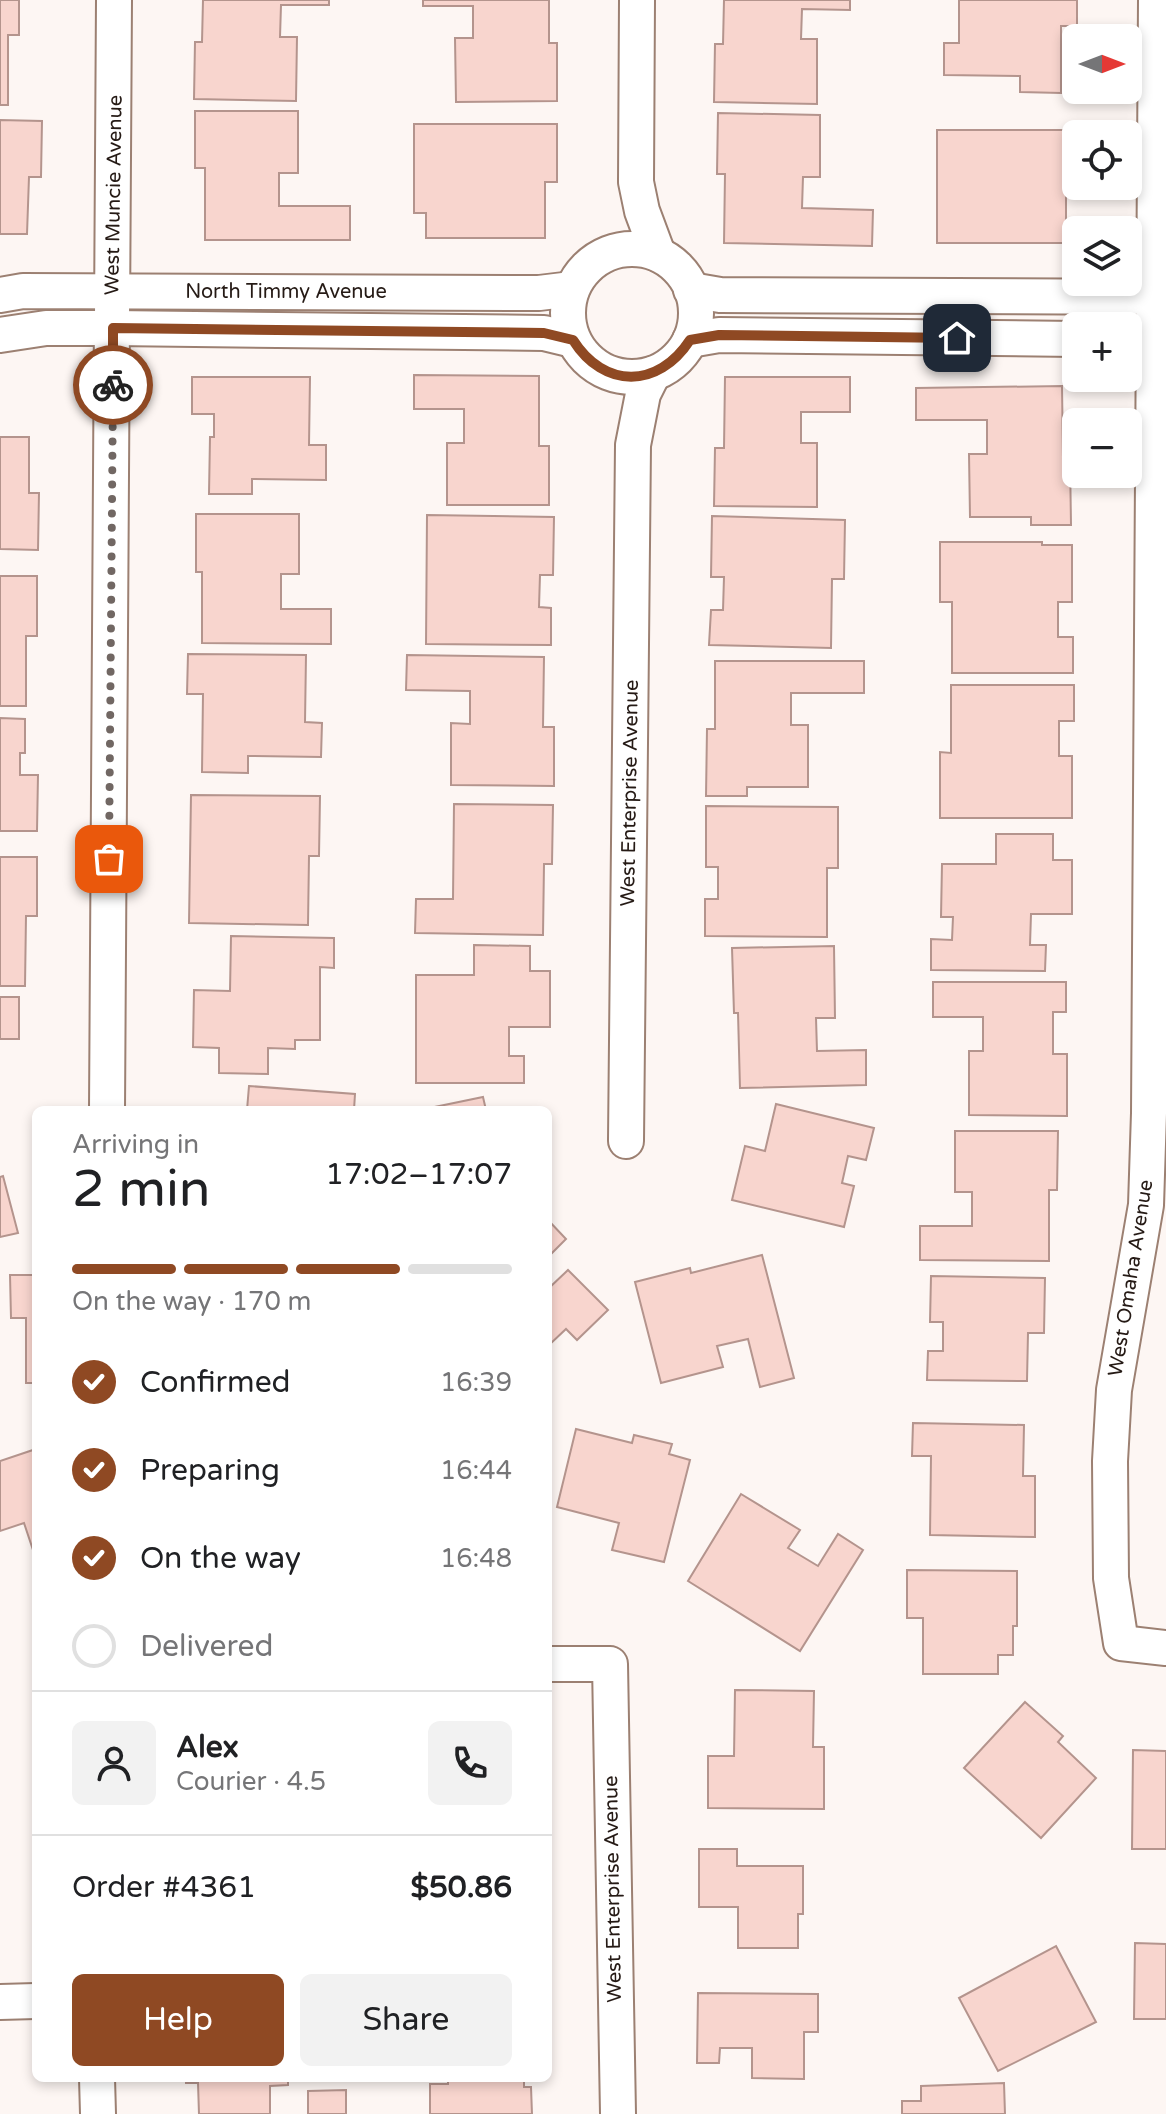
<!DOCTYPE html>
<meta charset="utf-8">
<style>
:root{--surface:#fff;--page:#f2f2f2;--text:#202124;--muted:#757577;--line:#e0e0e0;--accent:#8f4923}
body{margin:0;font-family:"Varela Round",sans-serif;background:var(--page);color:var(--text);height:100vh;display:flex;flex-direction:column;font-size:30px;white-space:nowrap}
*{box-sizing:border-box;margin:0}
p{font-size:26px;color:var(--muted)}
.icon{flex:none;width:44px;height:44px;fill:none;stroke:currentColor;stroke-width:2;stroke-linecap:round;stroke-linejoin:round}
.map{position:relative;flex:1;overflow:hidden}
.sheet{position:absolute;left:32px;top:1106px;width:520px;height:976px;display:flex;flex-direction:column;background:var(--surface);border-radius:12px;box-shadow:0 4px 12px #0003}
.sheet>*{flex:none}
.needle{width:52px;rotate:90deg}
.fabs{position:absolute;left:1062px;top:24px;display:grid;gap:16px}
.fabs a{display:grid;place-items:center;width:80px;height:80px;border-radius:12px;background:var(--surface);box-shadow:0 4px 12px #0003;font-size:40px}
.pin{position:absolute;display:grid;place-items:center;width:68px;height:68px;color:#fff;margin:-34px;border-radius:16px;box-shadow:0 4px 12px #0006}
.courier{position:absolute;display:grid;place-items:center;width:80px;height:80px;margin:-40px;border:6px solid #8f4923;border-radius:50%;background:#fff;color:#222;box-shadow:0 2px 10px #0007}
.head em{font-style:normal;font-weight:600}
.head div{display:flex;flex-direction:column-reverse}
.head{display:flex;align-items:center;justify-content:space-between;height:136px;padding:0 40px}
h1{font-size:52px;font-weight:600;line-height:60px}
.bar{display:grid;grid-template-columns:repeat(4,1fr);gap:12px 8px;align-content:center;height:96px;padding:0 40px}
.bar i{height:10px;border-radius:6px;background:var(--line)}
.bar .current{background:var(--accent)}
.bar p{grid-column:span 4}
.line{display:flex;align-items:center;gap:20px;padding:0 40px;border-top:2px solid var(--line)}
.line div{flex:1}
.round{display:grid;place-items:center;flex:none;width:84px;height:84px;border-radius:12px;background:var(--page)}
ol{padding:0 40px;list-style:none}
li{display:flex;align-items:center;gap:24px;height:88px}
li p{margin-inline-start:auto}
li .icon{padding:8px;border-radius:50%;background:var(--accent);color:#fff;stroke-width:4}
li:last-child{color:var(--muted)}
li i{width:44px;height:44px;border:4px solid var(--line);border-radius:50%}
.primary-button{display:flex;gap:16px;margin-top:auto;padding:16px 40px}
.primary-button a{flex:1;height:92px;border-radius:12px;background:var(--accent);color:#fff;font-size:32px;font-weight:600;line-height:92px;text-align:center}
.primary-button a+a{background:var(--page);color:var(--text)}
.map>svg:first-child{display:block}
</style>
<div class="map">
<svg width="1166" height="2114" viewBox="0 0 1166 2114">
<rect width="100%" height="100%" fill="#fdf6f3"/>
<g fill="#f8d5ce" stroke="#b4948d" stroke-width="2">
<polygon points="0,0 19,0 19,35 8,35 8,105 0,105"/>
<polygon points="203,0 329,0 329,5 281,5 280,37 297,37 296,101 194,99 195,42 202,42"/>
<polygon points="423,0 549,0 549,43 557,43 557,101 456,102 455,38 473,38 473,6 423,6"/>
<polygon points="724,0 850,0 850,10 802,9 801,39 817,39 817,104 714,102 715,44 723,44"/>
<polygon points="959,0 1077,0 1077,26 1061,26 1061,93 1020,92 1020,76 944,75 944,43 959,43"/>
<polygon points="195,111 298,111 298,173 279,173 279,206 350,206 350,240 205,240 205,168 195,168"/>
<polygon points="718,113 820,115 820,177 803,177 802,208 873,210 872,246 724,243 725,174 717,174"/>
<polygon points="0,120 42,121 41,177 29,177 27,234 0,234"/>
<polygon points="414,124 557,124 557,182 545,182 545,238 426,238 426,213 414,213"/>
<polygon points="937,130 1076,130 1076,187 1066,187 1066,243 937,243"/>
<polygon points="414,375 539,376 539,446 549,446 549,505 447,505 447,443 464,443 464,409 414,409"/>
<polygon points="192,377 310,377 309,445 326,445 326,480 252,479 252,494 209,494 210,437 214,437 214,414 192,414"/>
<polygon points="725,377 850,377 850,412 801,412 801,443 817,443 817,507 714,506 715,448 724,448"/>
<polygon points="1062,386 1063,459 1070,458 1071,525 1031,525 1031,517 970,517 969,454 987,454 987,420 916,420 916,388"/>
<polygon points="0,437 29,437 29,493 39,493 38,550 0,549"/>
<polygon points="196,514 299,514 299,574 281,574 281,609 331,609 331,644 202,643 202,572 196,572"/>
<polygon points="427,515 554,517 553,575 540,575 539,607 551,608 551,645 426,644"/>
<polygon points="712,516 845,520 844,579 832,579 831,648 709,645 711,610 723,610 724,577 711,577"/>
<polygon points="940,542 1042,542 1042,545 1072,545 1072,602 1058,602 1058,637 1073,637 1073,673 952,673 952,602 940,602"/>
<polygon points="0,576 37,576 37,636 26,636 26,706 0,706"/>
<polygon points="188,654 306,655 305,722 322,723 321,757 248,756 248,773 202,772 203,694 187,694"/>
<polygon points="407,655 544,657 543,727 554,727 554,786 451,785 451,723 470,724 470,691 406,690"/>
<polygon points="715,661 864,661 864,693 791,693 791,725 808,725 808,787 747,787 747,796 706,796 707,729 715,729"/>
<polygon points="951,685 1074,685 1074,721 1059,721 1059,756 1072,756 1072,818 940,818 940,752 951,753"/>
<polygon points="0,718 25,719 25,753 20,753 20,775 38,775 37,831 0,831"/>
<polygon points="191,795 320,796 319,856 309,856 308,925 189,923"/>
<polygon points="454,804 553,805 552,864 544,864 543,935 415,933 416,899 453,899"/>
<polygon points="706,806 838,807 838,868 827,868 827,937 705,936 705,899 718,899 718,867 706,867"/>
<polygon points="996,834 1053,834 1053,860 1072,860 1072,914 1031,914 1030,945 1046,945 1045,971 931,970 931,939 952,940 953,917 941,917 942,864 996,864"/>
<polygon points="0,857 37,857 37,916 26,916 25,986 0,986"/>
<polygon points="231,936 334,938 334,968 320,967 320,1040 295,1040 295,1049 268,1048 268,1074 219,1073 219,1048 193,1047 194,990 230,991"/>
<polygon points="474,945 530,946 530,971 550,971 550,1027 509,1027 509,1056 524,1056 524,1083 416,1083 416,975 474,975"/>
<polygon points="834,946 835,1018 816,1018 817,1051 866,1050 866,1085 740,1088 738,1013 734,1013 732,948"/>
<polygon points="933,982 1066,982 1066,1012 1053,1012 1053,1054 1067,1054 1067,1116 969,1115 969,1051 983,1051 983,1017 933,1017"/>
<rect x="0" y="997" width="19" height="42"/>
<polygon points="249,1086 355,1094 354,1110 247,1110"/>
<polygon points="483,1097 486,1110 420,1110"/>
<polygon points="776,1104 874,1128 866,1160 848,1156 842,1183 854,1186 844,1227 732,1200 745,1146 765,1151"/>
<polygon points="955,1131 1058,1131 1057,1190 1049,1190 1049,1261 920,1260 920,1226 972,1226 972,1192 955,1192"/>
<polygon points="3,1176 18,1233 0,1237 0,1177"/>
<polygon points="548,1220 566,1239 548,1257"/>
<polygon points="762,1255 794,1378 760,1387 748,1339 717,1346 723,1367 661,1383 635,1282 690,1268 691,1273"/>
<polygon points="568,1270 608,1310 577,1340 566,1329 548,1346 548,1285 550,1287"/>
<polygon points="10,1275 36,1275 36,1383 26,1383 26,1318 11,1318"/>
<polygon points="931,1276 1045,1278 1044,1333 1028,1333 1027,1381 927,1380 928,1351 943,1351 943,1322 930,1322"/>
<polygon points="913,1423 1024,1425 1023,1476 1035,1476 1035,1537 930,1535 931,1456 912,1456"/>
<polygon points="576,1429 632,1443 634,1435 672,1444 669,1454 690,1460 664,1562 612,1550 619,1523 557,1507"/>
<polygon points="36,1449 36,1559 24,1523 0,1531 0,1461"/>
<polygon points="741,1494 800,1530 788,1548 818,1566 838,1534 863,1550 800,1651 688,1581"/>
<polygon points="907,1570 1017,1571 1017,1626 1013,1626 1013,1655 998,1655 998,1674 923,1674 923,1618 907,1618"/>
<polygon points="735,1690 814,1691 813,1747 824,1747 824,1809 708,1808 708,1756 734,1756"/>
<polygon points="1025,1702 1063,1736 1058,1742 1096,1778 1041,1838 964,1768"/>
<polygon points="1133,1750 1166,1751 1166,1849 1132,1849"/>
<polygon points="699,1849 737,1849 737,1866 803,1866 803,1914 798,1914 798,1948 738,1948 738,1907 699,1907"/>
<polygon points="1135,1943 1166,1944 1166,2019 1134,2019"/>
<polygon points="1056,1946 1096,2022 998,2071 959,1998"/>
<polygon points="698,1993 818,1994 818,2032 804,2032 804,2079 752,2078 752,2048 720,2048 719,2063 697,2063"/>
<polygon points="186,2078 288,2078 288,2085 270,2086 270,2114 199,2114 198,2083 186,2083"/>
<polygon points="448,2078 524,2078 524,2087 531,2087 532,2114 430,2114 430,2084 448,2084"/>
<polygon points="1004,2083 1005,2114 902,2114 902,2101 921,2101 921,2086"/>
<polygon points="346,2090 346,2114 308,2114 308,2091"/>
</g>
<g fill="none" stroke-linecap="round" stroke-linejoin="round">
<g stroke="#9c8072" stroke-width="38">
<g id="minor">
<polyline points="637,0 636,182 642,211 658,254"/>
<polyline points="1156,0 1149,1113 1146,1205 1114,1390 1110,1461 1111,1578 1121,1643 1166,1648"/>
<circle cx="632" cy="313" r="64"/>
<polyline points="691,290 720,295 1166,297"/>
<polyline points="0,295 23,291 539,293 572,289"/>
<polyline points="0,335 46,328 113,328 544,333 573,340"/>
<polyline points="690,340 719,335 1076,339"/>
<polyline points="107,1110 114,0"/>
<polyline points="626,1141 633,445 643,394 653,374"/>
<polyline points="548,1664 610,1664 618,2114"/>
<polyline points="0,2002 36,2001"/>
<polyline points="97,2078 98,2114"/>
</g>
</g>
<use href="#minor" stroke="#fff" stroke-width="34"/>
</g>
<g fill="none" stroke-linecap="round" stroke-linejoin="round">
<polyline stroke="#716763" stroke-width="8" stroke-dasharray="0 14.4" points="109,859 113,385"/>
<path stroke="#8f4923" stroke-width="10" d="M113 385V328L544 333 573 340C604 389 658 389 690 340L719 335 957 338"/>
</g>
<g text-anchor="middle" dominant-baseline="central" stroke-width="6" stroke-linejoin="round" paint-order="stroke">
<g font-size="20" fill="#251a15" stroke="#fff">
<text transform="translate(114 195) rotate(-89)">West Muncie Avenue</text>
<text x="286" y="292">North Timmy Avenue</text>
<text transform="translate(630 793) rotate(-89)">West Enterprise Avenue</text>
<text transform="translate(1131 1278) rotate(-81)">West Omaha Avenue</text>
<text transform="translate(613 1889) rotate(-91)">West Enterprise Avenue</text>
</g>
</g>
</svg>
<div class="fabs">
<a><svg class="needle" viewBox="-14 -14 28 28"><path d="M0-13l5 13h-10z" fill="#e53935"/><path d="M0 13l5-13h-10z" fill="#757577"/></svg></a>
<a><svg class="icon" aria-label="locate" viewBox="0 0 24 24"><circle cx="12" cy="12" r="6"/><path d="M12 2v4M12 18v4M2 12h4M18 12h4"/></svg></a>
<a><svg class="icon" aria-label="layers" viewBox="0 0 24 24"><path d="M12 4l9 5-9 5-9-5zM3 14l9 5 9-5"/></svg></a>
<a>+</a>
<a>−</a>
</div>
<div class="pin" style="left:109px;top:859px;background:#ea580c"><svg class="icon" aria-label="bag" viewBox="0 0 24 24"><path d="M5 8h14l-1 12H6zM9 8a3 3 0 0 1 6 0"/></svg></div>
<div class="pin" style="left:957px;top:338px;background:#1f2937"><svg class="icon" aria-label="home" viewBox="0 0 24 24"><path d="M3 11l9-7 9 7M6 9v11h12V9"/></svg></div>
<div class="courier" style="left:113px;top:385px"><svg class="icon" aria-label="bike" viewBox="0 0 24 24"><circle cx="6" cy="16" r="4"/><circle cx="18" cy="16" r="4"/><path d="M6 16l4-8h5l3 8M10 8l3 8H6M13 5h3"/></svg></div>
<section class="sheet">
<div class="head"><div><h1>2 min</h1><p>Arriving in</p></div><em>17:02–17:07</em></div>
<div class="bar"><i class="current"></i><i class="current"></i><i class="current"></i><i></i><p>On the way · 170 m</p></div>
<ol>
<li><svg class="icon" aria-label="check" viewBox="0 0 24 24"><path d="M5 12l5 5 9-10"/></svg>Confirmed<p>16:39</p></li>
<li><svg class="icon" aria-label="check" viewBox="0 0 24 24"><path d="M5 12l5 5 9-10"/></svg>Preparing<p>16:44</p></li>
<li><svg class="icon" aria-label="check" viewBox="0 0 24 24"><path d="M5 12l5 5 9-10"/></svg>On the way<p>16:48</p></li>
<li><i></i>Delivered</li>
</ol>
<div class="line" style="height:144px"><a class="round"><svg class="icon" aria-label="person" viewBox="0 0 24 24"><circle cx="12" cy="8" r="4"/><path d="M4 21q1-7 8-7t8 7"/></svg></a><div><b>Alex</b><p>Courier · 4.5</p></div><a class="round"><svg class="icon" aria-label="phone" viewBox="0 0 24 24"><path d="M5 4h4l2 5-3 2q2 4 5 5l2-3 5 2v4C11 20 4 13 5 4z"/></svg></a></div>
<div class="line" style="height:104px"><div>Order #4361</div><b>$50.86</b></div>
<div class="primary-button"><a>Help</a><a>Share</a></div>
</section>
</div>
